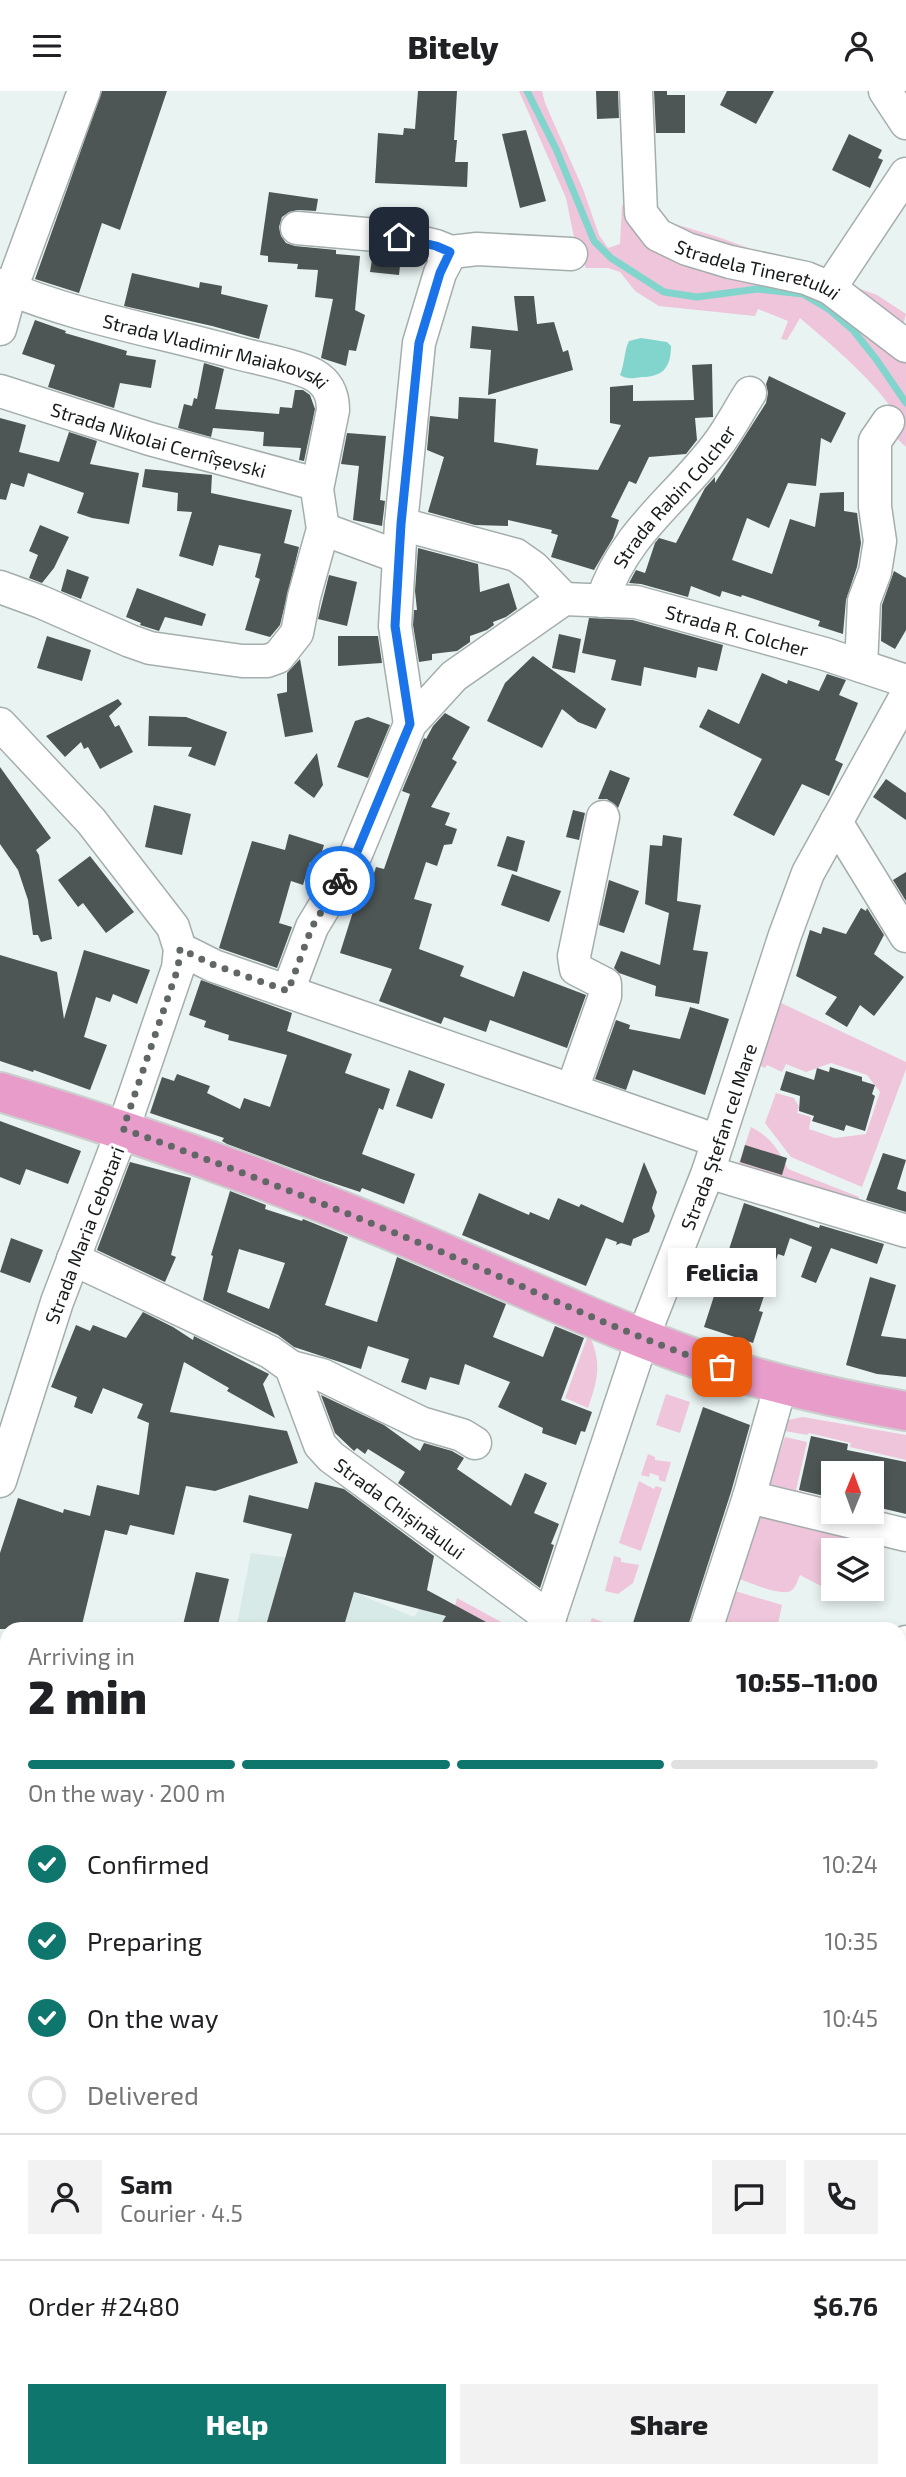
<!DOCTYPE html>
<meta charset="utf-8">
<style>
:root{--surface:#fff;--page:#f2f2f2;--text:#202124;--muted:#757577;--line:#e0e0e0;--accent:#0f766e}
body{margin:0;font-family:"Exo 2",sans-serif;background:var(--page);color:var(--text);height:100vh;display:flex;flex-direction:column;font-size:26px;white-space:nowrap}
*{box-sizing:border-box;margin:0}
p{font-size:23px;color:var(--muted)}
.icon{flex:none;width:38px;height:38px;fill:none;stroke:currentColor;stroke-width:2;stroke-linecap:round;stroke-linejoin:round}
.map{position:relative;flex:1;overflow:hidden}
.side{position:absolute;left:0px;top:1531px;width:906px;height:856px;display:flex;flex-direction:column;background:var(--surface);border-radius:21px 21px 0 0;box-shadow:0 4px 10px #0003}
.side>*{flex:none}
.needle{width:46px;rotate:1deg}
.tools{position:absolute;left:821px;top:1370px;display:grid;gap:14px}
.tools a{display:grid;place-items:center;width:63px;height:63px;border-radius:0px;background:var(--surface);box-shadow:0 4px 10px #0003;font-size:35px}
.pin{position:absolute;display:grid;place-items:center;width:60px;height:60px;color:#fff;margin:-30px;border-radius:14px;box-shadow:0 4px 10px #0006}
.courier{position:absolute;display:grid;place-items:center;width:70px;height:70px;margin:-35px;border:5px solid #1a73e8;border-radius:50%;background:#fff;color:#222;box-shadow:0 2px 9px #0007}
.bubble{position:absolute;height:49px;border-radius:0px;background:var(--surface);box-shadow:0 4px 10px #0003;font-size:23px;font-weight:800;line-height:49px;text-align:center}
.overview em{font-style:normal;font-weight:800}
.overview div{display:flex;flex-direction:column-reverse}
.overview{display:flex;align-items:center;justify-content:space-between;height:119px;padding:0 28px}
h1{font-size:46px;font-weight:800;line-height:52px}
.bar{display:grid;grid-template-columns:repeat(4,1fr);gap:10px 7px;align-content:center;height:84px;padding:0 28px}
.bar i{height:9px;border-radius:5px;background:var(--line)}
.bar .current{background:var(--accent)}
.bar p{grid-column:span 4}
.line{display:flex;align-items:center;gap:18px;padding:0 28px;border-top:2px solid var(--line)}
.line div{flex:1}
.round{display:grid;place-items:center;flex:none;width:74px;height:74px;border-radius:0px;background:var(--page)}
ol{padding:0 28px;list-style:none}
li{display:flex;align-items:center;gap:21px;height:77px}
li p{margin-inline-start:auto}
li .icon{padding:7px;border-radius:50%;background:var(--accent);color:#fff;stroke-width:4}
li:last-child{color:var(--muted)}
li i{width:38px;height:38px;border:4px solid var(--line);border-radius:50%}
.button{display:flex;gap:14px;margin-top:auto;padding:14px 28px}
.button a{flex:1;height:80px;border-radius:0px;background:var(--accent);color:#fff;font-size:28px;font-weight:800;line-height:80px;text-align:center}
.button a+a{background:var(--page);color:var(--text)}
header{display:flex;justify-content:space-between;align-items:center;height:91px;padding:0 28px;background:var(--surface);font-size:32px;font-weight:800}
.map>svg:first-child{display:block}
</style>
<header><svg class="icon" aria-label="menu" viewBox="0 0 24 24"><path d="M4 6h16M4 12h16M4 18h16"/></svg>Bitely<svg class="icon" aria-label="person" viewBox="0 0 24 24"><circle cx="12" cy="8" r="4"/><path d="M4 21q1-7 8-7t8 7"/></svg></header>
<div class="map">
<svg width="906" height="2386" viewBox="0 0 906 2386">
<rect width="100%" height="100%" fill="#e9f3f2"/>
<g fill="#d7eae7">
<polygon points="251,1462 367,1477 363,1505 414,1526 425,1509 502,1538 236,1538"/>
<polygon points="900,2183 906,2186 906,2380 903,2386 715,2386 718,2380 900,2380"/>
<polygon points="563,2380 712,2380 710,2386 561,2386"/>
</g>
<g fill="#eec5da">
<path d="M519 0H542L545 12 583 98 599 144 608 157 620 153 622 115 630 104 651 123 665 130 718 146 877 204 906 223 903 234 906 236V356L889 340 900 329C875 290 835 257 800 227L787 249 781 248 788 230 758 218 755 225 659 215 635 200 620 181 608 177H586L576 156 566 107Z"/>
<polygon points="781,912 906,971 906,978 862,1096 791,1066 765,1032 776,1002 794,1007 799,1016 797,1022 811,1026 809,1038 835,1047 866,1043 880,1001 867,984 831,972 806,981 786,973 782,981 767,974 765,977 759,974"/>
<path d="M751 1036C771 1046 779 1059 788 1078L859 1106V1111L739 1072Z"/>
<path d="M587 1247 591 1248C602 1275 597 1290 588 1317L565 1307Z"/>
<polygon points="666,1303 690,1311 680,1342 656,1334"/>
<polygon points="803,1326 906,1344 906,1369 850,1356 851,1352 809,1342 807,1344 785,1340 788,1329"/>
<polygon points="785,1346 807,1351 796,1399 822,1407 819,1417 769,1401 769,1394"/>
<polygon points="648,1363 655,1366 655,1369 671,1371 665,1391 659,1389 659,1385 650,1382 649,1386 641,1384"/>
<polygon points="639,1390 654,1398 656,1395 662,1397 641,1460 619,1452"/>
<path d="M757 1422 860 1441 843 1459 833 1460V1483L825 1497 800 1484C798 1488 796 1496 792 1499 784 1507 749 1491 739 1488Z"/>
<polygon points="614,1465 621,1467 621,1471 639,1474 633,1492 618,1503 605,1500"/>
<polygon points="735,1500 782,1514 778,1533 780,1538 726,1538 725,1531"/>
<polygon points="457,1507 514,1538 499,1538 455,1515"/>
<polygon points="592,1527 622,1538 588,1538"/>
<polygon points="900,1904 906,1907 906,1967 900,1978"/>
<polygon points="900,2130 906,2134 906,2184 900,2181"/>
<polygon points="906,2214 906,2337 900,2334 900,2229"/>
</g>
<path fill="#82d5cc" d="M641 247 667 251 671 255C671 276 663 286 642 286 634 287 627 289 620 284 625 272 624 260 629 250Z"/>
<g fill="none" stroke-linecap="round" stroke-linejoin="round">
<polyline stroke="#82d5cc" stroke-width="7" points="527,0 556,58 594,150 611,167 664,201 697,206 757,198 803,203 830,219 853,239 876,268 906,312"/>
</g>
<g fill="#4e5655" fill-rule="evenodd">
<polygon points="102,0 167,0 120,139 102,132 79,202 35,188"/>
<polygon points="418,0 457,0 454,49 457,49 455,71 468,71 467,96 375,92 378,42 403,44 404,37 415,38"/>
<polygon points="596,0 618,0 619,27 597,28"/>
<polygon points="654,0 667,0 667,4 685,4 685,42 656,42"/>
<polygon points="727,0 774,0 756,33 720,14"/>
<polygon points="526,39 546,110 520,117 502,43"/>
<polygon points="849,43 882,59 878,67 883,69 870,97 832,79"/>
<polygon points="269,101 318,108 316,120 298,119 289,121 282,126 279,136 281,145 286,152 295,155 336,159 336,163 360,165 355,219 365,224 356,260 349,259 346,275 321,267 333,208 315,206 318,179 297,178 298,173 268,171 268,165 260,164"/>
<polygon points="373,162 412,168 411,176 400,175 399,184 370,181"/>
<polygon points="132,182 199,197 200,191 222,195 221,203 268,214 259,248 212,235 124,215"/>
<polygon points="514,205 534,205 537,233 554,231 563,261 568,259 573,279 488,304 491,259 470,257 472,235 518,240"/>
<polygon points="35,229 66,240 65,242 127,260 126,264 156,269 151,297 120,292 114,317 48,296 55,274 22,263"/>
<polygon points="204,272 224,278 215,318 279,323 280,316 292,317 295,299 303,299 310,304 315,318 304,370 299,369 301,357 263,355 264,341 213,337 211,346 178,337 184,313 192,315 194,307 197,308"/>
<polygon points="712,273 713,326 695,327 697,349 686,363 649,366 636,393 629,390 611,426 619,429 613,447 594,479 551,466 558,444 551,442 552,439 508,429 508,435 475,434 428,421 444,366 427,359 430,325 458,328 459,306 496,308 494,351 538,358 536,374 598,379 621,334 610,332 610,296 633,294 633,310 694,309 692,274"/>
<polygon points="769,285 846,322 831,352 821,347 816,395 788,392 769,437 747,427 732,469 772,483 790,428 815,436 820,402 844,401 844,420 857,422 861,452 857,476 846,509 843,543 818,535 820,530 742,504 741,506 722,500 720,506 691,495 688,506 641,493 629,492 636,479 645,482 655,452 659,447 676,452 705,397 715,386 715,392 766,312 768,302 766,293"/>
<polygon points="0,327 26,334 19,361 59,371 69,341 97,350 90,373 139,382 129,433 92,427 77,422 84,402 28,382 24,396 11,392 6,409 0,408"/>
<polygon points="347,342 386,345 380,409 385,410 382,435 353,429 359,375 341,373"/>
<polygon points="145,378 212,384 211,402 292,419 284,452 299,456 280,534 270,546 245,539 260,488 255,486 261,463 219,454 213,475 179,465 192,421 177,420 178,402 142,396"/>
<polygon points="40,434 69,446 54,477 42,492 29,487 38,464 29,460"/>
<polygon points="418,457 478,473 480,501 509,492 517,518 506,526 493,531 494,534 487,539 470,545 470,551 457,560 432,563 432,569 419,571 413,534 414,519 417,519 415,500"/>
<polygon points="67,478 89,486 81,508 61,500"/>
<polygon points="894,480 906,487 906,539 895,558 881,550 882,514"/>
<polygon points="329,484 357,491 347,535 318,528"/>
<polygon points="137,497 206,523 202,535 165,526 159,540 140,534 141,532 126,526"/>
<polygon points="589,527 633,529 723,554 717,580 698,576 696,587 644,576 641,595 611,589 616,569 582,562"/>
<polygon points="559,543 581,548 575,582 552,577"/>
<polygon points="47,545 91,559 82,590 37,577"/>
<polygon points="338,545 378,545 382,572 338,575"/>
<polygon points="533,565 606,618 596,638 578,631 562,618 542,657 487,630 505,592"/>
<polygon points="300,568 313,641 285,646 277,603 287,601 287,582"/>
<polygon points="762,582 787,593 788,589 819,600 827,583 846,589 839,604 858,612 835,669 843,673 829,705 802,693 774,745 733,724 762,668 699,636 708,618 739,633"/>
<polygon points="118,608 122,613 109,625 115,636 119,634 133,661 100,678 88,656 84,658 81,651 65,666 46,645"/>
<polygon points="445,622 470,636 452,668 457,671 431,716 450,722 445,734 457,738 452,753 444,754 437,775 426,771 414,808 432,813 419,858 464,875 460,885 514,906 523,880 586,904 567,957 490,929 486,941 444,926 441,933 379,910 392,878 340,862 362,792 370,795 376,776 384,778 410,703 402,700 424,647 426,648 433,635"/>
<polygon points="149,625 186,626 227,641 215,675 188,665 192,656 148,655"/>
<polygon points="368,626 390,634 368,687 337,676 355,630"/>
<polygon points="317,662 323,694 314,707 294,692"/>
<polygon points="0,676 51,747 36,759 39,764 52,848 41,851 38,844 33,844 28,809 18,779 0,753"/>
<polygon points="610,679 630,687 618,717 607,708 598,708"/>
<polygon points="886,688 906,702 906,729 873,706"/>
<polygon points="154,714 191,723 182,764 145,756"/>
<polygon points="573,719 585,722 579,749 566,746"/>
<polygon points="289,743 324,754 318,773 310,771 303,794 291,790 279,832 292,836 277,877 219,857 252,750 285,759"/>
<polygon points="663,744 682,747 677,810 701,814 693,859 708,861 699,913 655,905 656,895 619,882 614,877 621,860 660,874 669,822 645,813 650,754 662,755"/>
<polygon points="507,745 525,750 517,781 497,775"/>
<polygon points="90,765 134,821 106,842 83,812 78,816 58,789"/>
<polygon points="906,781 906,810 893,789"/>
<polygon points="512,783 561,800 549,831 501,814"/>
<polygon points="609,789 639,800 624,842 599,834"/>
<polygon points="861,817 866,820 867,817 884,844 874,863 904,886 874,925 860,914 847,936 825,923 837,906 796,885 810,839 821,843 823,836 846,843"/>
<polygon points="84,859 150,879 137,913 113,903 110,911 96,906 84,946 107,954 90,999 34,979 33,981 0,970 0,864 57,881 64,928"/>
<polygon points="201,889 292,922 287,940 352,963 345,982 390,998 383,1019 379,1017 362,1063 415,1083 404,1113 362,1097 360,1101 321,1088 227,1053 222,1050 224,1047 150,1022 162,986 174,990 177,983 210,995 207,1002 240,1018 244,1007 270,1016 287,964 228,949 229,944 204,936 206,930 189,924"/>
<polygon points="690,916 729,928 705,1004 633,979 626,999 595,988 616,929 630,934 629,938 680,948"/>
<polygon points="830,976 862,986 862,990 875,994 872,1003 875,1005 865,1040 846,1034 844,1040 812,1030 814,1025 799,1020 800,1005 780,999 786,980 814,989 817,977 829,981"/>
<polygon points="409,979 445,993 432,1028 396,1015"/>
<polygon points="0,1030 81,1060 68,1093 26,1078 20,1094 0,1086"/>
<polygon points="745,1054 787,1067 782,1084 740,1071"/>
<polygon points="883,1062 906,1069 897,1098 906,1101 906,1121 866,1109"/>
<polygon points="130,1071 191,1087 171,1164 176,1166 165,1191 97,1159"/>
<polygon points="644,1071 657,1101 652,1117 655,1125 649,1141 633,1148 631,1155 621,1152 616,1154 617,1151 606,1147 586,1195 462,1144 479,1102 529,1124 530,1121 549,1129 558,1107 579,1116 581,1113 623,1132"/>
<path d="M230 1100 266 1114 265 1118 302 1130 303 1128 348 1146 325 1214 377 1231 397 1166 506 1213 493 1246 543 1266 555 1235 584 1247 561 1309 592 1321 585 1341 581 1340 576 1354 542 1342 543 1337 498 1316 510 1291 465 1273 459 1294 430 1286 426 1299 401 1291 409 1268 368 1255 361 1278 294 1256 278 1244 203 1209 213 1165 211 1164ZM239 1158 285 1172 269 1218 227 1201Z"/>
<polygon points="744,1112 819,1137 820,1134 884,1153 877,1173 831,1157 816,1192 801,1186 812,1156 790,1147 784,1165 778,1163 759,1220 763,1221 753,1252 704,1236"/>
<polygon points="11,1147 43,1159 30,1192 0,1181"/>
<polygon points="870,1186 896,1194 881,1245 906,1248 906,1286 877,1283 846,1274"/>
<polygon points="143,1221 173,1236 193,1249 194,1245 269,1283 263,1293 275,1327 227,1300 229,1297 184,1271 170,1321 287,1340 298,1372 215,1400 186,1395 174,1444 130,1434 127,1444 105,1439 81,1538 0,1538 0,1462 18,1407 63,1422 64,1418 90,1425 97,1394 139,1404 149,1332 137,1327 143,1313 103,1297 92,1323 74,1316 77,1306 51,1296 76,1234 90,1240 93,1234 126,1247"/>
<polygon points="321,1304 384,1334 420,1360 424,1352 452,1360 464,1367 457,1378 511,1415 525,1382 547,1392 534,1422 559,1433 551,1453 554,1454 540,1497 405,1397 398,1392 405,1381 368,1358 365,1363 357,1357 354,1360 335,1342"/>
<polygon points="703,1316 750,1334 731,1401 687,1538 631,1538"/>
<polygon points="811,1345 848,1353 847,1359 906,1371 906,1423 872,1415 872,1382 833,1382 833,1407 799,1399"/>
<polygon points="315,1391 344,1398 434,1465 427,1499 499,1538 438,1538 446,1525 354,1501 343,1538 265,1538 292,1443 243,1431 249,1404 308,1418"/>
<polygon points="196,1481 229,1488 217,1538 182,1538"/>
</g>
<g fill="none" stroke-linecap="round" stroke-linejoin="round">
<g stroke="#a5aead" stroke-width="35">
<g id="minor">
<path id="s1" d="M636 0 641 122 658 144 687 158 730 171 806 187 830 197 906 255"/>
<polyline points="885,0 906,32"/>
<polyline points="297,137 399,146 436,155 451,161 477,158 571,163"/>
<path id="s2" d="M0 194C75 226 158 240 237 262 256 267 298 275 314 284 328 292 333 304 333 319L317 398 323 438 304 506 297 542 278 566 267 570H242L150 557 130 550 41 511 0 496"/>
<polyline points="830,197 906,83"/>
<polyline points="0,238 11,198 84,0"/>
<path id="s3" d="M0 300 150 348 312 392 317 398"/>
<polyline points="401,433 516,464 533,476 564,508"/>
<polyline points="323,438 399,466"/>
<path id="s4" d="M564 508 636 511 825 563 906 590"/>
<path id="s5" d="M602 510C624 441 677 408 718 353 730 337 739 319 750 302"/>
<polyline points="861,575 864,510 875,481 880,450 875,416 875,350 888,331"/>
<polyline points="0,633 91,730 173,836 180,858 178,877 123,1038 57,1211 0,1390"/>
<polyline points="410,633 395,535 401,433 419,252 440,182 451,161"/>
<polyline points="836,731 906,845"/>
<polyline points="180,858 214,875 718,1050"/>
<polyline points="288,900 312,836 356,763 410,633 454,585 564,508"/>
<polyline points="572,999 605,905 605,893 576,878 574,865 603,726"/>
<polyline points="708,1081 906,1140"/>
<path id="s6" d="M73 1168 270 1261 291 1276 320 1354 331 1366 550 1527"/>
<polyline points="291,1276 322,1284 421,1332 462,1344 475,1352"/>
<polyline points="749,1406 906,1444"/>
<path id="s7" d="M546 1538 643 1246 708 1081 785 844 808 782 906 605"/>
<polyline points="706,1538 749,1406 781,1293"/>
<polyline points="900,1554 906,1551"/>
<polyline points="0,1611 7,1613"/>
<polyline points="900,1869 906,1872"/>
<polyline points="900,1992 906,1980"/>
<polyline points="0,2331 7,2334"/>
<polyline points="134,2380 150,2386"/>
<polyline points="264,2386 266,2380"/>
</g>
</g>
<g stroke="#cccdcd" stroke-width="42">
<path id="major" d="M0 1001C132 1040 262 1086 389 1139 488 1180 585 1227 686 1264 757 1290 832 1307 906 1320"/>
</g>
<use href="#minor" stroke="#fff" stroke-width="32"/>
<use href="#major" stroke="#e89cca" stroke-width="38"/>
</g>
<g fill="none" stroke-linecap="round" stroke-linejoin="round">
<path stroke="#616766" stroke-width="7" stroke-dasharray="0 12.6" d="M340 790 312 836 288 900 214 874 180 858 178 877 123 1038C236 1078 346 1121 456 1167 544 1204 631 1246 722 1276"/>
<polyline stroke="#1a73e8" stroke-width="9" points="340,790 356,763 410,633 395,535 401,433 419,252 440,182 450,161 436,155 399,146"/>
</g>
<g text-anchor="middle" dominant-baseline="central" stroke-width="7" stroke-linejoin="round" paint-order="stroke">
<g font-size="19" fill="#181b1b" stroke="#fff">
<text stroke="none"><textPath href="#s1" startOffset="256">Stradela Tineretului</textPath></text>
<text stroke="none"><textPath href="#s2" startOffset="226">Strada Vladimir Maiakovski</textPath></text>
<text stroke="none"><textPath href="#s3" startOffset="166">Strada Nikolai Cernîșevski</textPath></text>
<text stroke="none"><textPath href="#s5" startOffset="128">Strada Rabin Colcher</textPath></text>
<text stroke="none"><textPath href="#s4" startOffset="177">Strada R. Colcher</textPath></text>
<text stroke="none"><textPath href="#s7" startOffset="522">Strada Ștefan cel Mare</textPath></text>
<text transform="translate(84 1144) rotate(-69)">Strada Maria Cebotari</text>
<text stroke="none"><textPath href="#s6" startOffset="429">Strada Chișinăului</textPath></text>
</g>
</g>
</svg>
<div class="tools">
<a><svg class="needle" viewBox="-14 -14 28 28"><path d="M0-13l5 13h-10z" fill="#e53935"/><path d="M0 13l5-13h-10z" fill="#757577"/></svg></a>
<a><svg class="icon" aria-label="layers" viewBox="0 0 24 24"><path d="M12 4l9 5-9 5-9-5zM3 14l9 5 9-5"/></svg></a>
</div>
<div class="pin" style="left:722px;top:1276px;background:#ea580c"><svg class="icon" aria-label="bag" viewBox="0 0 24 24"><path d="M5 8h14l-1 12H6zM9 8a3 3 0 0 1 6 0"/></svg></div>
<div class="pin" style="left:399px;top:146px;background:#1f2937"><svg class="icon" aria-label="home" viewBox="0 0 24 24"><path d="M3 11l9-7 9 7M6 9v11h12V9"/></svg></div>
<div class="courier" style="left:340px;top:790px"><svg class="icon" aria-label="bike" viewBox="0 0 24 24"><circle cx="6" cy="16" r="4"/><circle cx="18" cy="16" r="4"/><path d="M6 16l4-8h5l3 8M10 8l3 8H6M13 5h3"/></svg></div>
<div class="bubble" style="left:668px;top:1157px;width:108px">Felicia</div>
<section class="side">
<div class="overview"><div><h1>2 min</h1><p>Arriving in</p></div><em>10:55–11:00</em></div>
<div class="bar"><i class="current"></i><i class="current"></i><i class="current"></i><i></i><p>On the way · 200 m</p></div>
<ol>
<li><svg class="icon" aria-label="check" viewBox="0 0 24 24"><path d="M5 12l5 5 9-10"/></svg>Confirmed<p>10:24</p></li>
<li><svg class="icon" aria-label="check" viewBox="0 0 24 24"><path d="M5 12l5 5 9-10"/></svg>Preparing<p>10:35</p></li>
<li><svg class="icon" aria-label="check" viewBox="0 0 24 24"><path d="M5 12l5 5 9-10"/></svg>On the way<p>10:45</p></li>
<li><i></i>Delivered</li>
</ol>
<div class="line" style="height:126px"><a class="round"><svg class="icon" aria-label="person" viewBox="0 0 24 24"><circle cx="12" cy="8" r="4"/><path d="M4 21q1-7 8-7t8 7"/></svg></a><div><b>Sam</b><p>Courier · 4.5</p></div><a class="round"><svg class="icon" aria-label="chat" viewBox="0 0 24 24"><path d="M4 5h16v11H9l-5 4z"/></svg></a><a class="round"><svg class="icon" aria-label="phone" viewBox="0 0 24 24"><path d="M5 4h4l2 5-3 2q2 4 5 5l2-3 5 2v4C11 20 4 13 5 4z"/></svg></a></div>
<div class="line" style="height:91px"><div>Order #2480</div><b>$6.76</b></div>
<div class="button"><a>Help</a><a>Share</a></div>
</section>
</div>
